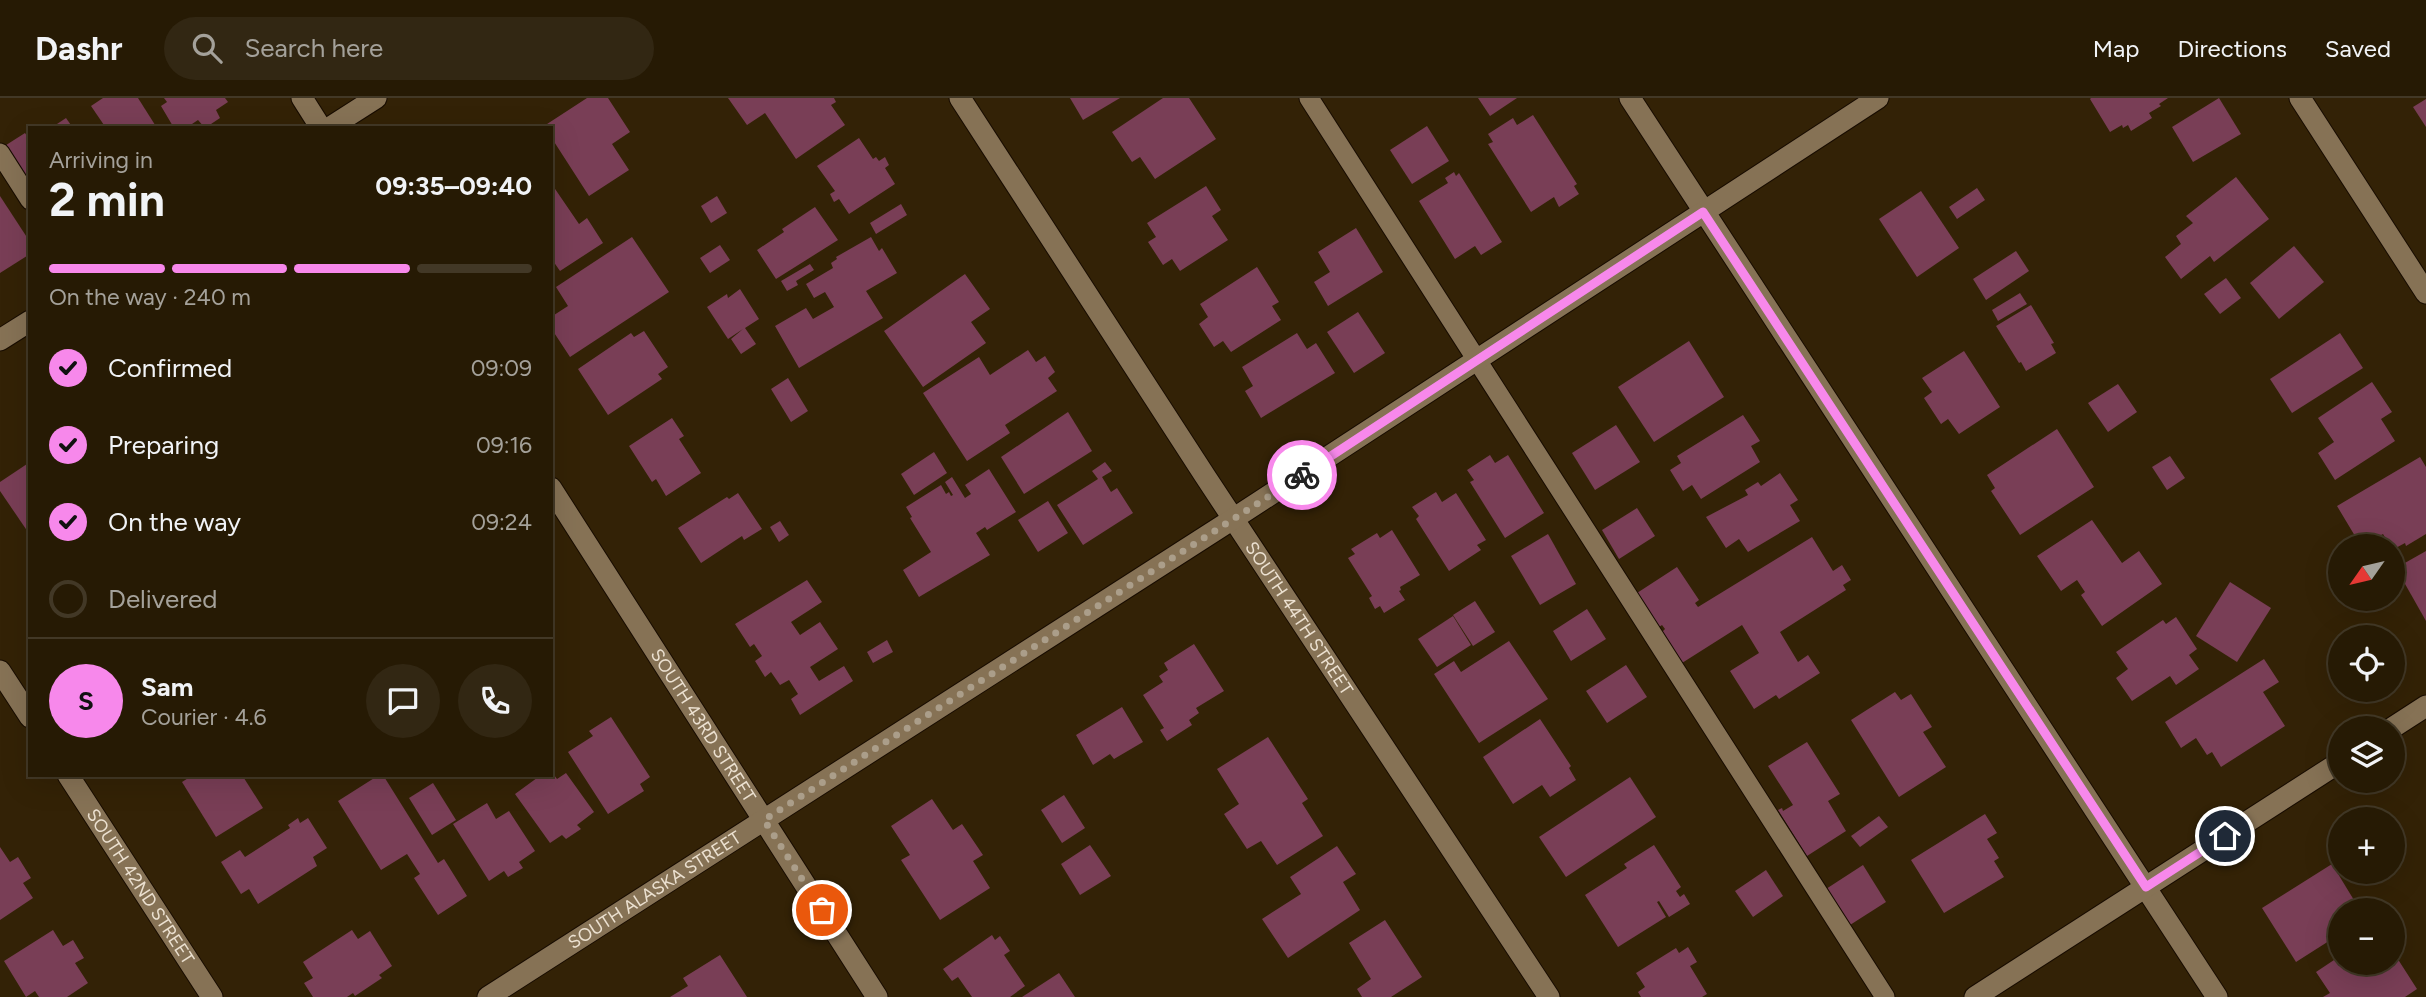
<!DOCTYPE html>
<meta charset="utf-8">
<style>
:root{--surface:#261a04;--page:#322713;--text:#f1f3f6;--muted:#a4a19a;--line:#423826;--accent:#f788eb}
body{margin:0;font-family:Figtree,sans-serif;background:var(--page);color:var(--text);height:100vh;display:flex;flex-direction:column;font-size:26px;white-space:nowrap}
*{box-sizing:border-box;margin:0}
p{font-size:23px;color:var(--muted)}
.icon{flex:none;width:38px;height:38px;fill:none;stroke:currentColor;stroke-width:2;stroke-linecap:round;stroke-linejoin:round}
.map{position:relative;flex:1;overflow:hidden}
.side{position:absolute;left:28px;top:28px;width:525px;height:651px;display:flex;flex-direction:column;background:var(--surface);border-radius:0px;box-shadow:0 7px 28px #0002,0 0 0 2px var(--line)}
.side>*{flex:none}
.needle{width:46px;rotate:236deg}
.controls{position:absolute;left:2328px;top:436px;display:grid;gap:14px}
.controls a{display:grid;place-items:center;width:77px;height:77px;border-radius:50%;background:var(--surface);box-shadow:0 7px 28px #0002,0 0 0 2px var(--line);font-size:35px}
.pin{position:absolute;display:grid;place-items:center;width:60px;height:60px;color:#fff;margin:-30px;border:4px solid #fff;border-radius:50%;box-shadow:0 2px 7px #0007}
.courier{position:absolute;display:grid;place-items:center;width:70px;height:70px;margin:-35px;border:5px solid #f788eb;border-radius:50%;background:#fff;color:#222;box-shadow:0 2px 9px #0007}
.head em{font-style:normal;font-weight:700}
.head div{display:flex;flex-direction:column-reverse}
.head{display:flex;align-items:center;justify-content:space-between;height:119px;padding:0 21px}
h1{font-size:46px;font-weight:700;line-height:52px}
.bar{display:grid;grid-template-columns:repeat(4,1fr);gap:10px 7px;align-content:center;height:84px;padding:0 21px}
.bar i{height:9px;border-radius:5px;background:var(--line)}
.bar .selected{background:var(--accent)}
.bar p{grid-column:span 4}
.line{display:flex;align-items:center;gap:18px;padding:0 21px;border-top:2px solid var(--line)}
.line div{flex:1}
.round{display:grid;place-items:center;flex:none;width:74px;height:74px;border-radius:37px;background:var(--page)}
ol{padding:0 21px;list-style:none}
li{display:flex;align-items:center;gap:21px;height:77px}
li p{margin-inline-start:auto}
li .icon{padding:7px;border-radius:50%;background:var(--accent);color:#111;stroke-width:4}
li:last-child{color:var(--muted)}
li i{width:38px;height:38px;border:4px solid var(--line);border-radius:50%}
header{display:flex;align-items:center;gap:42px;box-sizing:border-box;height:98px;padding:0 35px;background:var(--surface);border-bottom:2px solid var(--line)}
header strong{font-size:33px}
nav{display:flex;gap:38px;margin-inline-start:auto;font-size:24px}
.search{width:490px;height:63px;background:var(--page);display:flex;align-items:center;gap:18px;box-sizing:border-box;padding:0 24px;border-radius:38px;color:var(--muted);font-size:26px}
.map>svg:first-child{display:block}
</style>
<header>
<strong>Dashr</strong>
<div class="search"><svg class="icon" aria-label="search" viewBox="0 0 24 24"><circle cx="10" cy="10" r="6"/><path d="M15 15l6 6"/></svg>Search here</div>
<nav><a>Map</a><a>Directions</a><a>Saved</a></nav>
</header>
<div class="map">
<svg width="2426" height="899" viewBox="0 0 2426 899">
<rect width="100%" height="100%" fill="#332206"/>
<g fill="#793e56">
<polygon points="103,0 138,0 157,30 106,30 91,8"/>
<polygon points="164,0 225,0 228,4 216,12 220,20 205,30 198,22 186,30 174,30 161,8 167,4"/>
<polygon points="587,0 608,0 630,34 612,46 629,72 589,98 551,39 551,30 544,28"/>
<polygon points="728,0 834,0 836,4 831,7 845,27 796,61 765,15 747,27"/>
<polygon points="1070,0 1120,0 1083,22"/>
<polygon points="1163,0 1189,0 1216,41 1155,81 1140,59 1132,64 1112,34"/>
<polygon points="1478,0 1517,0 1490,18"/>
<polygon points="2091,0 2168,0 2159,6 2161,8 2149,15 2152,20 2131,33 2128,27 2123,30 2122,27 2110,34 2090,1"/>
<polygon points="2219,0 2241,36 2193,64 2172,29"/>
<polygon points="2426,1 2426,29 2413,9"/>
<polygon points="1533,17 1577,86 1574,88 1579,96 1559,109 1554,99 1531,114 1488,46 1493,44 1488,36 1513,20 1517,27"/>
<polygon points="66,20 73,30 51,30"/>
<polygon points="1427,28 1449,63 1412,86 1390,52"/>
<polygon points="25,35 30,42 30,85 3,49"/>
<polygon points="859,40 873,61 876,59 879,63 885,59 889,67 885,70 895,86 849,116 839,101 834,104 830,96 835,93 817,68"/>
<polygon points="1454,74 1456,78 1459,75 1502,144 1481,157 1475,148 1455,161 1419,103 1448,85 1445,80"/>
<polygon points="2236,79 2269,121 2214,164 2210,158 2181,181 2165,159 2181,146 2176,138 2193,125 2186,118"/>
<polygon points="551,85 579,126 587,120 603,145 560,173 551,160"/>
<polygon points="1206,88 1221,112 1212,118 1228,142 1180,173 1172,161 1163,167 1148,144 1156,139 1147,125"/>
<polygon points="1977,90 1985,102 1957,121 1949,109"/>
<polygon points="1921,93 1959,150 1917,179 1879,121"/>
<polygon points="0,98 30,144 30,156 0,175"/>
<polygon points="717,98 727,115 711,125 701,108"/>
<polygon points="901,106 907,117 876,136 870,125"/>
<polygon points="815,109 838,142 776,181 757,152 784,134 782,131"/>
<polygon points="1356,130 1383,174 1328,208 1314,184 1330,174 1318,154"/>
<polygon points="632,139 669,194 570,259 551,230 551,219 568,208 556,189"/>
<polygon points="871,139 879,153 882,150 897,175 866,193 883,220 799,270 775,228 806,210 813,221 834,209 825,194 814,200 806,186 833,170 831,165 837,161 836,159"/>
<polygon points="720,147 730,162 710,175 700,160"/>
<polygon points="2294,148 2324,184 2279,221 2250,185"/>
<polygon points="2016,153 2029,173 1986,202 1973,181"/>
<polygon points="810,166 814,172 796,183 798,187 787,193 781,183"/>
<polygon points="1257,169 1279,204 1272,208 1281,222 1231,254 1223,243 1214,249 1199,226 1208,219 1200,206"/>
<polygon points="965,176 990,211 971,224 986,245 923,289 884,233"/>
<polygon points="2226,180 2241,200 2220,216 2204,196"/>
<polygon points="740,191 759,221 745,230 756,246 741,256 731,241 743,231 728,241 707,209 727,196 728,200"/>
<polygon points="2020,195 2027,206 1998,223 1992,212"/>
<polygon points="2031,207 2054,245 2051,246 2056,255 2026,273 2021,264 2019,265 1996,228"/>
<polygon points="1358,214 1385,255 1354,275 1327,234"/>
<polygon points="644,233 668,269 658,276 662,281 608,317 578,271 631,235 634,239"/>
<polygon points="1297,235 1307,251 1316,245 1335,275 1261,320 1245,293 1253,288 1242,269"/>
<polygon points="2340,235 2363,270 2292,315 2270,281"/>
<polygon points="1689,243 1724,299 1654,344 1618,289"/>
<polygon points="1028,252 1036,264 1045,258 1055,274 1048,280 1057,293 1005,327 1010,335 967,363 923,295 979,259 990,277"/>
<polygon points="1964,253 2000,309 1959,336 1948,321 1941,326 1924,300 1932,294 1922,280"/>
<polygon points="788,280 808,313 791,324 771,291"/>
<polygon points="2372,284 2392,314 2381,321 2395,343 2335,382 2318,355 2334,344 2318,320"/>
<polygon points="2118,286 2137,314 2108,334 2088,305"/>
<polygon points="1068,314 1092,353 1024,396 1001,359"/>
<polygon points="1743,317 1760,343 1751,348 1760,364 1701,401 1692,387 1683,393 1670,372 1681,365 1677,358"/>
<polygon points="672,320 684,338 679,341 701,375 666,398 656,381 652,384 629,348"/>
<polygon points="1616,327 1640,364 1595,392 1572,355"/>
<polygon points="2057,331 2094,389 2020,437 1991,393 1995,390 1987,377"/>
<polygon points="934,354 947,375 914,397 901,376"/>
<polygon points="1490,357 1495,365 1508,357 1544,415 1505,440 1470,384 1474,382 1467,372"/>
<polygon points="2170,358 2185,380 2167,392 2152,369"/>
<polygon points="2420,359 2426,369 2426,436 2406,448 2405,445 2392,452 2392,448 2390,448 2383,436 2361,448 2337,408"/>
<polygon points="30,364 30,437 0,393 0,384"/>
<polygon points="1105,364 1112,373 1102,379 1111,394 1117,390 1133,415 1083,447 1057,407 1098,381 1092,373"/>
<polygon points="989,371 1016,414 987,432 985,429 976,435 990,457 919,499 903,472 931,454 910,420 912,419 906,409 941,387 946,396 949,394 951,398 953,397 945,384 952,379 965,400 971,396 965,387"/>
<polygon points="1780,375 1798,402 1790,407 1800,423 1748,454 1739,441 1726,450 1706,419 1748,397 1745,392 1758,384 1761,388"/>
<polygon points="1436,394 1442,404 1456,395 1486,442 1477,447 1481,452 1449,473 1416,421 1419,418 1412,409"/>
<polygon points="738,395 762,431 744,442 742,438 701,465 678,430 727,399 729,401"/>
<polygon points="1048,403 1068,435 1038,454 1018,422"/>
<polygon points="1637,410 1655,438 1619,461 1602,432"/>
<polygon points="2092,422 2122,465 2139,453 2162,486 2102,528 2081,497 2085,494 2077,482 2061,493 2037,458"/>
<polygon points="780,423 789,437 779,444 770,429"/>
<polygon points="1392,432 1420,477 1400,489 1401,492 1399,493 1405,502 1384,515 1380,508 1375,511 1369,500 1372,498 1348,460 1355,456 1351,451 1377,435 1380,440"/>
<polygon points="1548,436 1576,486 1540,507 1511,458"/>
<polygon points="1812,439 1833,473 1842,467 1851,482 1843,487 1846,492 1780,534 1798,564 1808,557 1820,575 1779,601 1776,597 1754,611 1730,573 1759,555 1742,527 1682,565 1662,534 1665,531 1662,527 1659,529 1637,495 1677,469 1699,502 1695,505 1698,509"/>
<polygon points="2426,453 2426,523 2396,470"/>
<polygon points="807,482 822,504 791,524 800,537 820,524 838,551 810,569 819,583 844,568 853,583 800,617 791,601 798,596 789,582 780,587 771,574 765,579 755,563 762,558 754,546 750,549 735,526"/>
<polygon points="2230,484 2271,510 2237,564 2196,538"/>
<polygon points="1475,503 1495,534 1473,548 1453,517"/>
<polygon points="1587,511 1606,541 1571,563 1553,533"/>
<polygon points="1453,518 1471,547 1437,569 1418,541"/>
<polygon points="2176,519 2197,551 2189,557 2199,571 2176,587 2170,578 2132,603 2116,580 2128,571 2116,554 2163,522 2166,526"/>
<polygon points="887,542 893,554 873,565 867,554"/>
<polygon points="1509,543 1548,601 1479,645 1434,576 1454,563 1461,574"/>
<polygon points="1194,546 1224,593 1196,610 1199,615 1189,622 1192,627 1167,643 1160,632 1164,630 1143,597 1163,584 1159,578 1168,572 1164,565"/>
<polygon points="2264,561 2279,584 2263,594 2285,628 2221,669 2212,654 2207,657 2196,640 2181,650 2165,624"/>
<polygon points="1626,567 1647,599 1607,625 1586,593"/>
<polygon points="1895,594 1901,602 1911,596 1932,629 1923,634 1946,669 1899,699 1851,622"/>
<polygon points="1122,609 1143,644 1114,661 1110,656 1093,667 1076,637"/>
<polygon points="611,619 650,679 640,686 644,693 608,716 568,654 593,638 589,633"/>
<polygon points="1540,621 1571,668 1569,670 1576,682 1550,699 1542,687 1513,706 1483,659"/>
<polygon points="1268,639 1308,701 1302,705 1323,738 1277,767 1261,743 1247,751 1224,716 1239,706 1217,671"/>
<polygon points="1807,644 1840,696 1828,703 1846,733 1807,758 1778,712 1782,710 1783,713 1793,707 1768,668"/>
<polygon points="551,673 557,681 566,675 594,714 577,727 581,731 566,741 562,737 550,745 515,696 541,677 551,677"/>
<polygon points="193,677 242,677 263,710 216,739 182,684"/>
<polygon points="379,677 383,677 438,765 444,761 467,798 438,817 414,780 420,776 407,756 381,772 338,703"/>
<polygon points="1630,679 1656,719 1566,779 1539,739"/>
<polygon points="433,685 456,722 432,737 409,700"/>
<polygon points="1064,697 1085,730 1062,745 1041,712"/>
<polygon points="932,701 953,732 962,726 983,757 973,763 990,790 940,822 901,762 910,757 891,728"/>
<polygon points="487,705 496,721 509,713 535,753 519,764 523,770 508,779 504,773 489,783 453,726"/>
<polygon points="1985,716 1997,735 1987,741 1999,760 1994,763 2004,779 1944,815 1911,762"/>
<polygon points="1879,718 1888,729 1860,749 1851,738"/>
<polygon points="298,720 300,725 308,720 327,750 313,759 317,768 258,806 249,791 241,796 221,764 240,752 245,759 290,730 288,727"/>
<polygon points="1090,747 1111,778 1080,797 1061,766"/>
<polygon points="1654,747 1681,789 1676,793 1680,799 1684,796 1690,806 1669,819 1659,803 1657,804 1666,819 1618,849 1585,797 1627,770 1624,766"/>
<polygon points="1337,748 1356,776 1343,784 1360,812 1288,860 1262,821 1301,796 1290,779"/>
<polygon points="0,749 10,764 18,759 31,780 23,785 33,800 0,822"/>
<polygon points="2332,766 2360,812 2340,812 2340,836 2296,864 2262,810"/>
<polygon points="1863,767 1886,804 1850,827 1826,791"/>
<polygon points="1766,772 1783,798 1753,819 1735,793"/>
<polygon points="1385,822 1422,879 1391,899 1362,899 1357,891 1371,881 1349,845"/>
<polygon points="53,832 63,848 73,842 84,860 75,865 88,885 67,899 39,899 35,893 26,899 4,863"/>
<polygon points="352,832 358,841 370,833 392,868 379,877 382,880 355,898 353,895 347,899 313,899 304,885 313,880 303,864"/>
<polygon points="992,837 995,842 1000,838 1010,853 1004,857 1025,888 1010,899 972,899 958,879 952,883 943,871"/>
<polygon points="1688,849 1697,864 1690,868 1707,896 1702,899 1641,899 1638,894 1645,889 1636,875 1676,850 1679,855"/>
<polygon points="2392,852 2417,891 2405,899 2323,899 2330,895 2316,874 2340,858 2340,864 2392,864"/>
<polygon points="720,857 747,899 670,899 688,888 683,880"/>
<polygon points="1059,875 1075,899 1022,899"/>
</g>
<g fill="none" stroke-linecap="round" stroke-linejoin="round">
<g stroke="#180c00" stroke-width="21">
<g id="service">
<polyline points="1309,0 1885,899"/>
<polyline points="0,55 30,102"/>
</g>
</g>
<g stroke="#180c00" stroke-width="23">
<g id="minor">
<polyline points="302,0 321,30"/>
<path id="s1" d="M960 0 1205 378 1549 899"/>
<polyline points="1630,0 2217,899"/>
<polyline points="2300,0 2426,195"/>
<polyline points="329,30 376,0"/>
<polyline points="0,242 30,223"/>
<path id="s2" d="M551 390 877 899"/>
<polyline points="0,573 30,619"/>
<polyline points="2392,630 2426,608"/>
<path id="s3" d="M68 677 212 899"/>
<polyline points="1975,899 2340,664"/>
</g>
</g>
<g stroke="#180c00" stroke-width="23">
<g id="tertiary">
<path id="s4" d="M488 899 1233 421 1878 0"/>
</g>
</g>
<use href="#service" stroke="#867255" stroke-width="19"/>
<use href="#minor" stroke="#867255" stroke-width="21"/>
<use href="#tertiary" stroke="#867255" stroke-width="21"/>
</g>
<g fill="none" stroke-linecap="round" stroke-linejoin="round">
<polyline stroke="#ab9e8a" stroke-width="7" stroke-dasharray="0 12.6" points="822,812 764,722 1302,377"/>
<polyline stroke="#f788eb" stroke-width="9" points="1302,377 1703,114 2146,789 2225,738"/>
</g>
<g text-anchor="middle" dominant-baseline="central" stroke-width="7" stroke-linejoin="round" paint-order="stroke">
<g font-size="18" fill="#ece1d1" stroke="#291800">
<text stroke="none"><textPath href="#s1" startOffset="621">SOUTH 44TH STREET</textPath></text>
<text stroke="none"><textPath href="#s2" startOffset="282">SOUTH 43RD STREET</textPath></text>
<text stroke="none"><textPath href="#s3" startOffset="133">SOUTH 42ND STREET</textPath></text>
<text stroke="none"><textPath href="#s4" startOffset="198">SOUTH ALASKA STREET</textPath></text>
</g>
</g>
</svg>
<div class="controls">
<a><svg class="needle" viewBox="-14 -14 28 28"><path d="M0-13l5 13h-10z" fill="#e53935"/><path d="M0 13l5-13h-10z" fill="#a4a19a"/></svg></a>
<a><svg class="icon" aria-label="locate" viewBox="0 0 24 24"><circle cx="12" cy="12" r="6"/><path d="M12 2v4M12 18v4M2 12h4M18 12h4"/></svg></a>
<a><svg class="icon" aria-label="layers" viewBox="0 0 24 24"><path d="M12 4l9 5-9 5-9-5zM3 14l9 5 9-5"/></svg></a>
<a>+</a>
<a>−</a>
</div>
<div class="pin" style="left:822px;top:812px;background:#ea580c"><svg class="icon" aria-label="bag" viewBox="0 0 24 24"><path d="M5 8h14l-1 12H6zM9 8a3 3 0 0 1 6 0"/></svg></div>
<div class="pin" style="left:2225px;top:738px;background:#1f2937"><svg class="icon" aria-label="home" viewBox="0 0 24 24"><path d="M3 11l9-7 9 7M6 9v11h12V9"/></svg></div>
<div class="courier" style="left:1302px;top:377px"><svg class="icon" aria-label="bike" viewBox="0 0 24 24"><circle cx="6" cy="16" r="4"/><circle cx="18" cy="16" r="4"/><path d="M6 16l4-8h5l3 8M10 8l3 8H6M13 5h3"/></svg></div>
<section class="side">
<div class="head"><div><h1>2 min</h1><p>Arriving in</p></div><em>09:35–09:40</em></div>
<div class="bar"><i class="selected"></i><i class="selected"></i><i class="selected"></i><i></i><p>On the way · 240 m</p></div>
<ol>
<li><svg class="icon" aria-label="check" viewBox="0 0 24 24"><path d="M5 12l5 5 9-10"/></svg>Confirmed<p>09:09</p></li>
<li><svg class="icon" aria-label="check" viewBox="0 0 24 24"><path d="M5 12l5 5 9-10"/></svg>Preparing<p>09:16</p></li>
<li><svg class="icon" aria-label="check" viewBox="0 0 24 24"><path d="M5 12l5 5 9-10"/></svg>On the way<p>09:24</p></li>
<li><i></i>Delivered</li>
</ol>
<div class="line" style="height:126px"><b class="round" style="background:var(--accent);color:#111">S</b><div><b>Sam</b><p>Courier · 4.6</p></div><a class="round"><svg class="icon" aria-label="chat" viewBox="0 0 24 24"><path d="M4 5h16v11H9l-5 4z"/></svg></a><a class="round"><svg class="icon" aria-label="phone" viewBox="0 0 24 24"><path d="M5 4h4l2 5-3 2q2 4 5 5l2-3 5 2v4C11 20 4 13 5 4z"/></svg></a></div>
</section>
</div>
